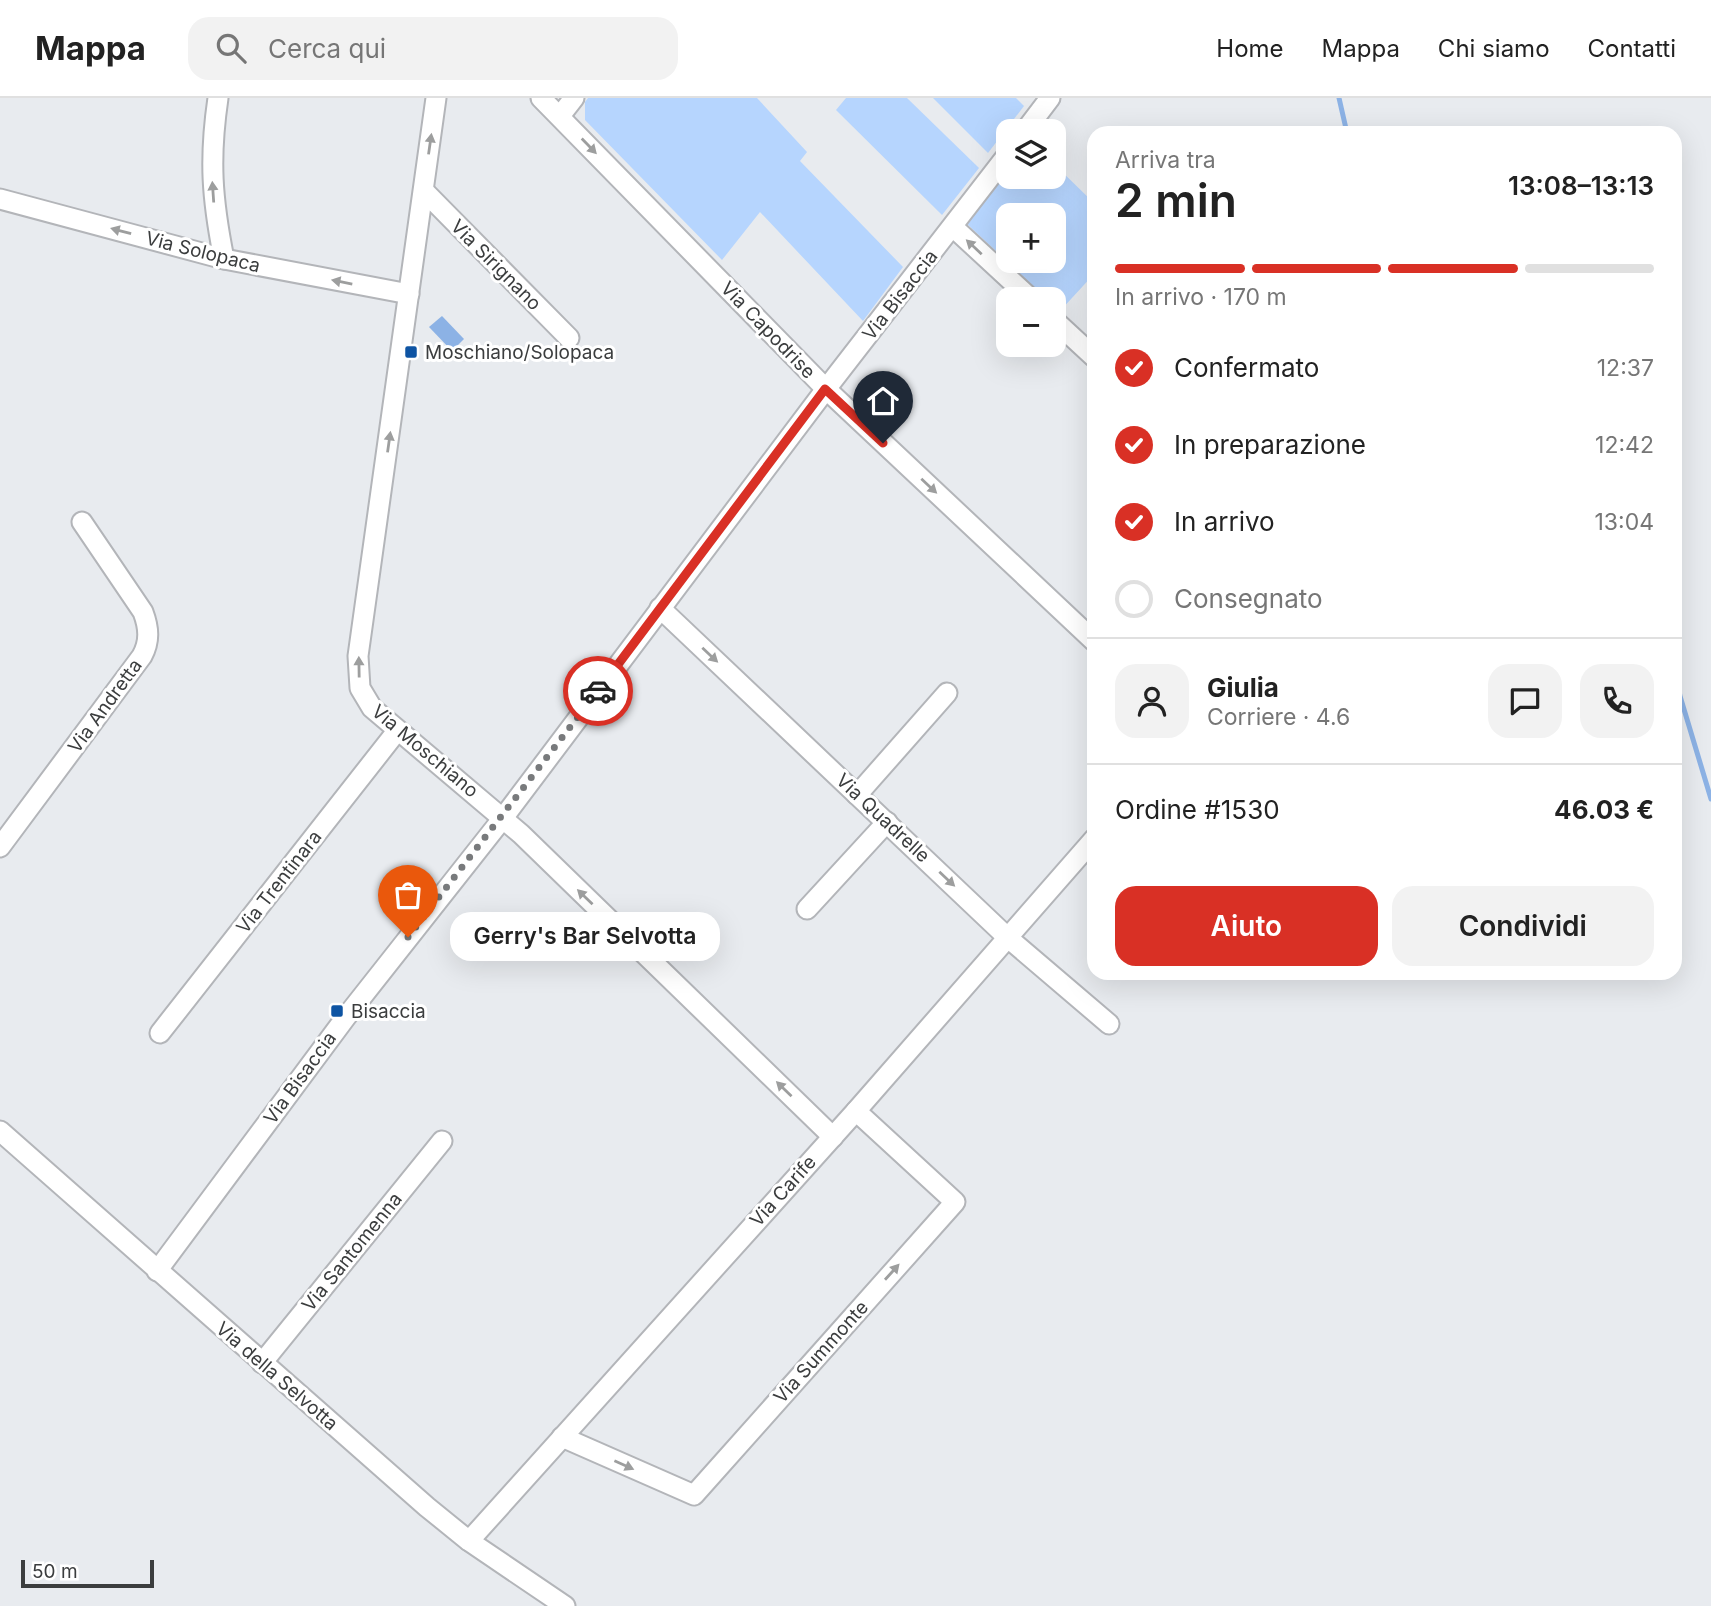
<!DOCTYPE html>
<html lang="it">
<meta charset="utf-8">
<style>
:root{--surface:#fff;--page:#f2f2f2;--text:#222;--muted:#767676;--line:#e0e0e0;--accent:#d93025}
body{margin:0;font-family:Inter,sans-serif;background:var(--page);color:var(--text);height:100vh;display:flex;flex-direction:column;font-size:26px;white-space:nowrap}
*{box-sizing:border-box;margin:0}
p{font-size:23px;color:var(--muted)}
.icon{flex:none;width:38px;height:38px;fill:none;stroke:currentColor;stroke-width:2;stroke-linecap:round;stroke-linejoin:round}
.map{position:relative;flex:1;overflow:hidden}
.panel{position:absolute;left:1087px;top:28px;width:595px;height:854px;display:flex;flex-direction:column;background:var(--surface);border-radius:21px;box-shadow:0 7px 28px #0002}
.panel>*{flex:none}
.fabs{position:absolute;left:996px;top:21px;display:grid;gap:14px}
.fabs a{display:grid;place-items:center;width:70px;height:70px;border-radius:14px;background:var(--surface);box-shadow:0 7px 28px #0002;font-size:35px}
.scale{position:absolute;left:21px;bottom:18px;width:133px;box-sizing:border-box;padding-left:7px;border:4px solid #3b3d3e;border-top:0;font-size:19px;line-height:24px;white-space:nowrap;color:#3b3d3e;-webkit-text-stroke:5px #fff;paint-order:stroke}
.pin{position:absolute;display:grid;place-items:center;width:60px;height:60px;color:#fff;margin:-72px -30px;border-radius:50% 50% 50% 0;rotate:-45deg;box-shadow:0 0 7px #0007}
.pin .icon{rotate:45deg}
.courier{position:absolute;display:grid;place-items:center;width:70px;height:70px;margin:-35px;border:5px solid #d93025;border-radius:50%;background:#fff;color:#222;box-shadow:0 2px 9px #0007}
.bubble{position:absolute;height:49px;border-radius:21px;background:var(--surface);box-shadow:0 7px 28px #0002;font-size:23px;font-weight:600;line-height:49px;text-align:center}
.overview em{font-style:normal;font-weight:600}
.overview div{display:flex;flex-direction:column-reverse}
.overview{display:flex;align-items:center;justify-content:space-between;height:119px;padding:0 28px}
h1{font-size:46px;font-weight:600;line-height:52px}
.bar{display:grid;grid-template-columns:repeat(4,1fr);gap:10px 7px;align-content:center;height:84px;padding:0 28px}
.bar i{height:9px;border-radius:5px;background:var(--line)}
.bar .active{background:var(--accent)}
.bar p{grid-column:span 4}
.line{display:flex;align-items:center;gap:18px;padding:0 28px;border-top:2px solid var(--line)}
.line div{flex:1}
.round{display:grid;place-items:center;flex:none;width:74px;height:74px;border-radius:21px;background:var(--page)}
ol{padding:0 28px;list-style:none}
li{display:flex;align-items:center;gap:21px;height:77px}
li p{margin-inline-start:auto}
li .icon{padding:7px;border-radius:50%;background:var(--accent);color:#fff;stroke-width:4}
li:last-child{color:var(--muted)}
li i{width:38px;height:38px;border:4px solid var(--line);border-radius:50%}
.cta{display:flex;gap:14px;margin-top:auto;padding:14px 28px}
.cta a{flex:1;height:80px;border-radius:21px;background:var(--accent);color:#fff;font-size:28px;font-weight:600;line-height:80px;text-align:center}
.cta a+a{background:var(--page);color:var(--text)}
header{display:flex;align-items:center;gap:42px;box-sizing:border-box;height:98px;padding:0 35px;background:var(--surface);border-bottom:2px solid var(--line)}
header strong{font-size:33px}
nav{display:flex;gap:38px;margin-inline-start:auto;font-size:24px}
.search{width:490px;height:63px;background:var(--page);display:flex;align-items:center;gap:18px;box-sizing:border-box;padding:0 24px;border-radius:21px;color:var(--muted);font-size:26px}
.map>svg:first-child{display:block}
</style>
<header>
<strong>Mappa</strong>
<div class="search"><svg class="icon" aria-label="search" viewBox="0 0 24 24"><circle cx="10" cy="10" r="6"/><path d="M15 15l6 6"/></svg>Cerca qui</div>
<nav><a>Home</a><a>Mappa</a><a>Chi siamo</a><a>Contatti</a></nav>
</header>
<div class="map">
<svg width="1711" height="1508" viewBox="0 0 1711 1508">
<rect width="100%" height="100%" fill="#e8ebef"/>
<g fill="#b6d5fe" fill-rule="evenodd">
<polygon points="588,0 757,0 807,54 800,63 903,169 863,223 760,114 722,162 585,22 585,4"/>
<polygon points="846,0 907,0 979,70 942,117 836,12"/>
<polygon points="933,0 1016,0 1024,8 988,55"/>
<path d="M1054 66 1094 105V176L1060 213 1054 207V201H1047L966 125 1008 70V79H1054ZM1008 117H1054V163H1008Z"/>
</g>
<polygon fill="#8cb2e5" points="442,218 464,241 452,253 429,229"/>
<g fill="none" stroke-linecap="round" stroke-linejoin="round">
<g stroke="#8cb2e5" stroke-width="5">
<polyline points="1339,0 1347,35"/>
<polyline points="1675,573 1680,598 1711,701"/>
</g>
<g stroke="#b3b5b9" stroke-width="23">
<g id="minor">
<path d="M218 0C209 61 212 101 224 161"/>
<polyline points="436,0 358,558 360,590 372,610 521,736 833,1039"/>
<polyline points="541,0 826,291 1094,543"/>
<polyline points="560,18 574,0"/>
<polyline points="1025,33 1050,0"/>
<polyline points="424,93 569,240"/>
<polyline points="0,101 224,161 409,196"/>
<polyline points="953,129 1031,201"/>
<polyline points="1054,222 1094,259"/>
<polyline points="660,510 1007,839 1109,926"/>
<polyline points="857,697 947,595"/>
<path d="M0 749 142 558C150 543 149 530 143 514L82 424"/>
<polyline points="807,811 887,724"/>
<polyline points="160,935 397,633"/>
<polyline points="0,1033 427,1409 469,1443 565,1508"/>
<polyline points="157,1173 346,919 503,720 826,291 1008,56"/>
<polyline points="262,1265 442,1043"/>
<polyline points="562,1339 694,1397 955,1104 856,1013"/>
<polyline points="469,1443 856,1013 1094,741"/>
</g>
</g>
<use href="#minor" stroke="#fff" stroke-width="19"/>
</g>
<defs><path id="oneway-solid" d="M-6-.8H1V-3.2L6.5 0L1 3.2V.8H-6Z" transform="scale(1.75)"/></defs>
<g fill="#9d9e9e">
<use href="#oneway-solid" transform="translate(430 46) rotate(-82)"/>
<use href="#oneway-solid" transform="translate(589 48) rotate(46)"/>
<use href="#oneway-solid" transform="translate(213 94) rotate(-94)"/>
<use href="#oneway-solid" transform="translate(121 133) rotate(-165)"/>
<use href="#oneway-solid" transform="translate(974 149) rotate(-137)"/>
<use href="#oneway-solid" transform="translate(342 184) rotate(-169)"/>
<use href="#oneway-solid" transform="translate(389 344) rotate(-82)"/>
<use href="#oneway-solid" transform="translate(929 388) rotate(43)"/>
<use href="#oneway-solid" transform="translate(710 557) rotate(43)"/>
<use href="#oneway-solid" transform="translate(359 569) rotate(-91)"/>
<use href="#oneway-solid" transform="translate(947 781) rotate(43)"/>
<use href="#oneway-solid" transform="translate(585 799) rotate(-136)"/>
<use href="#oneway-solid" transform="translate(784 991) rotate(-136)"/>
<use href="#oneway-solid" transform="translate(892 1174) rotate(-48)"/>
<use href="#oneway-solid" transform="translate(624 1367) rotate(24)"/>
</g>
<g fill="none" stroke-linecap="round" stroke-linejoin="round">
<polyline stroke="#787a7c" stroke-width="7" stroke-dasharray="0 12.6" points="408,839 598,593"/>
<polyline stroke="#d93025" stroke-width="9" points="598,593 825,291 883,345"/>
</g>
<g fill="#0e54a3" stroke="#fff" stroke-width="2.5">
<rect x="404" y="247" width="14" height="14" rx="3.5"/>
<rect x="330" y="906" width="14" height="14" rx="3.5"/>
</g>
<g text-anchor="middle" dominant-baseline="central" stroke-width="6" stroke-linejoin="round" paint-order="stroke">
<g font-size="19" fill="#3b3d3e" stroke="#fff">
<text transform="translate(203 154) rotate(14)">Via Solopaca</text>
<text transform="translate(496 167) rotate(45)">Via Sirignano</text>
<text transform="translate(900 197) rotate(-52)">Via Bisaccia</text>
<text transform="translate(768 232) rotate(46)">Via Capodrise</text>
<text transform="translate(105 608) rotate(-54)">Via Andretta</text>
<text transform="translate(425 653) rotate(40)">Via Moschiano</text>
<text transform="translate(883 720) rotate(43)">Via Quadrelle</text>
<text transform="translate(279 784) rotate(-52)">Via Trentinara</text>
<text transform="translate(300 980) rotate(-54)">Via Bisaccia</text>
<text transform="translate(783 1093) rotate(-48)">Via Carife</text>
<text transform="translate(352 1154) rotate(-51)">Via Santomenna</text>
<text transform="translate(821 1254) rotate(-48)">Via Summonte</text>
<text transform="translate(277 1278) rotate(41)">Via della Selvotta</text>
</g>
<g font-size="19" fill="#3b3d3e" stroke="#fff" text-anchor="start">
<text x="425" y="254">Moschiano/Solopaca</text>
<text x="351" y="913">Bisaccia</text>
</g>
</g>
</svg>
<div class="fabs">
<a><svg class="icon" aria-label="layers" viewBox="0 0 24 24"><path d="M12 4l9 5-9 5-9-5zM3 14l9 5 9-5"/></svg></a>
<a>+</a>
<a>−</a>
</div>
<div class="scale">50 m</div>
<div class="pin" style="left:408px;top:839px;background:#ea580c"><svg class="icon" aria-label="bag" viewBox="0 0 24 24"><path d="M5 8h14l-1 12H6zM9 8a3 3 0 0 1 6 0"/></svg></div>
<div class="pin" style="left:883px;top:345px;background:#1f2937"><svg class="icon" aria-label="home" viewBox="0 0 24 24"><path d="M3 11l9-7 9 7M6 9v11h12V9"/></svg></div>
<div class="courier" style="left:598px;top:593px"><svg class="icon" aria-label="car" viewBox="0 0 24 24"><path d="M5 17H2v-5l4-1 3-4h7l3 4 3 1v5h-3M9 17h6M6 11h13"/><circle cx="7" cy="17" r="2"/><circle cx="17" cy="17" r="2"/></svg></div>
<div class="bubble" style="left:450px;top:814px;width:270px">Gerry's Bar Selvotta</div>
<section class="panel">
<div class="overview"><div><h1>2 min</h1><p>Arriva tra</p></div><em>13:08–13:13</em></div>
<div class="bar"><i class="active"></i><i class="active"></i><i class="active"></i><i></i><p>In arrivo · 170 m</p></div>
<ol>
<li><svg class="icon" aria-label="check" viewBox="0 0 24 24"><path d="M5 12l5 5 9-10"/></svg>Confermato<p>12:37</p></li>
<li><svg class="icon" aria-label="check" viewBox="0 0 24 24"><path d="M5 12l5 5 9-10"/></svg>In preparazione<p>12:42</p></li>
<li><svg class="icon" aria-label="check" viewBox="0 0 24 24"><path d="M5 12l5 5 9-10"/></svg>In arrivo<p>13:04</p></li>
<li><i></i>Consegnato</li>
</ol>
<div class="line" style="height:126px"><a class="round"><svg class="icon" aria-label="person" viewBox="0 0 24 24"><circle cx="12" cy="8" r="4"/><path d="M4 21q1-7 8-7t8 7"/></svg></a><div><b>Giulia</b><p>Corriere · 4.6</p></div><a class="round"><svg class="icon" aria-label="chat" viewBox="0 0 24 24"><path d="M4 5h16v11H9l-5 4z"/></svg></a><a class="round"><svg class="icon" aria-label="phone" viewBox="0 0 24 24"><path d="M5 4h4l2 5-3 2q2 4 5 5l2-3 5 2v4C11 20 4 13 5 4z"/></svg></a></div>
<div class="line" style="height:91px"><div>Ordine #1530</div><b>46.03 €</b></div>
<div class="cta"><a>Aiuto</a><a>Condividi</a></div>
</section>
</div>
